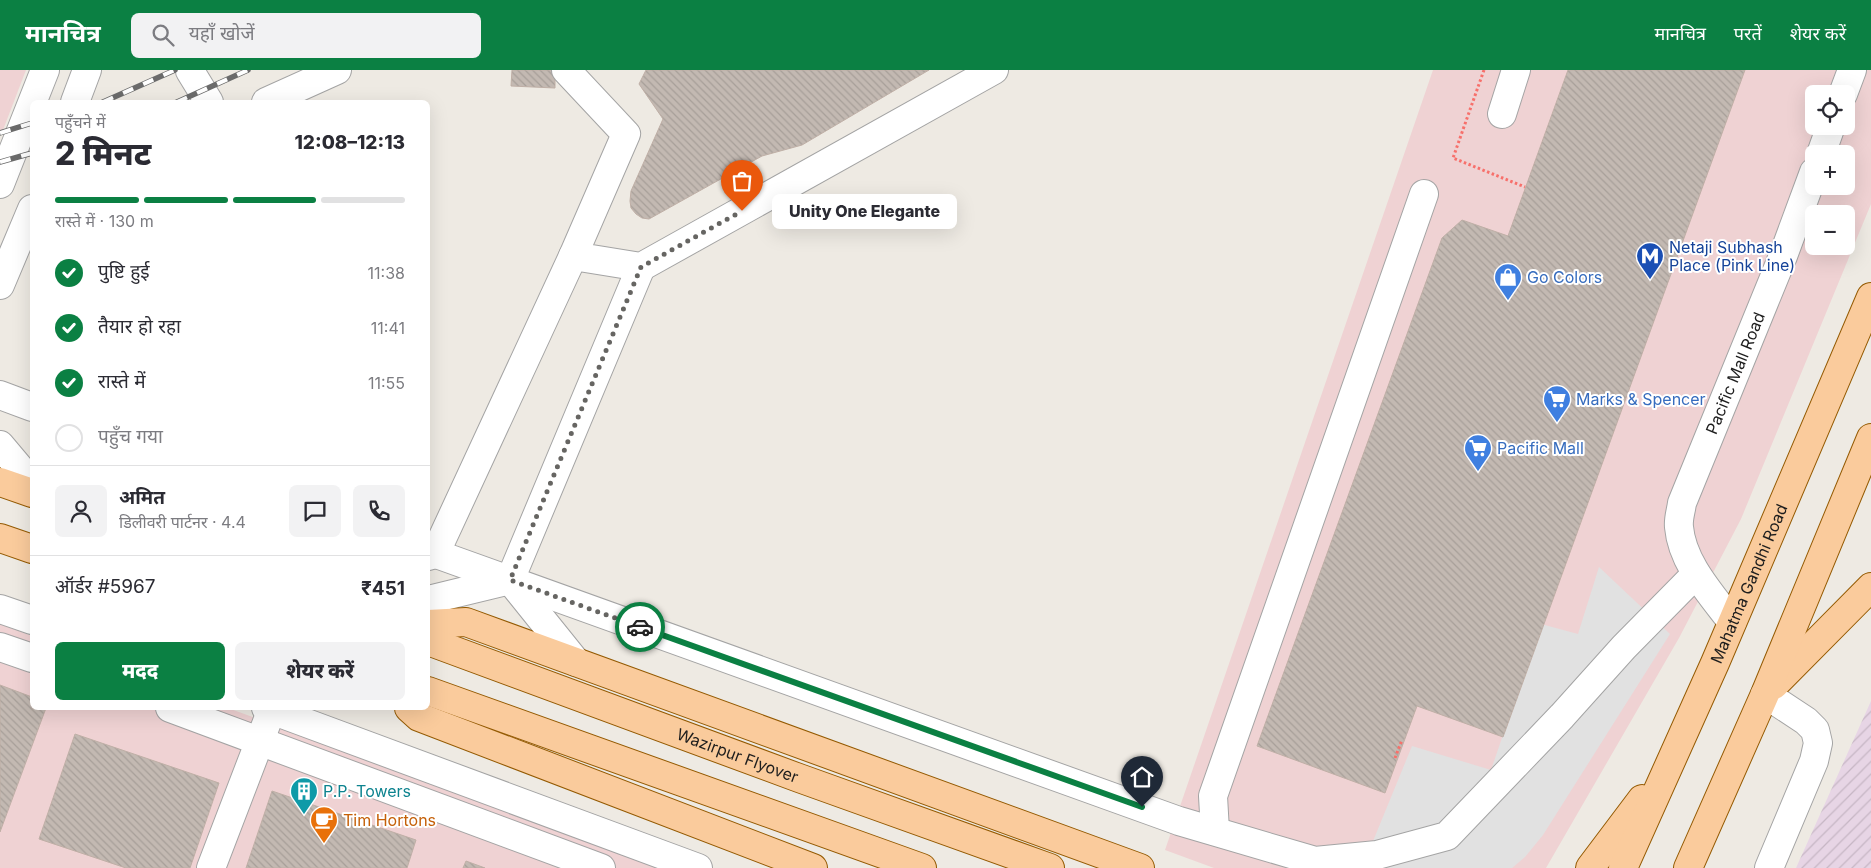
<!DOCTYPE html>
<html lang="hi">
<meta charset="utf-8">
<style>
:root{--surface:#fff;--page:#f2f2f3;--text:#2b2b33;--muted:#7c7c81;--line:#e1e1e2;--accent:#0b8043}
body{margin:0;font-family:Inter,"Noto Sans Devanagari",sans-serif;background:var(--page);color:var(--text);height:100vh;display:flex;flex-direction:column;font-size:19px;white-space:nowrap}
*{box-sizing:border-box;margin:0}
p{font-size:16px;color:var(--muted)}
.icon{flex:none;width:28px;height:28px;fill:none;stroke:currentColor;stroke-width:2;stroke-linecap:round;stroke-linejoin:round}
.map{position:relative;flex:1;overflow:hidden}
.panel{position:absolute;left:30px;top:30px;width:400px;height:610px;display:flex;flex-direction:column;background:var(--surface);border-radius:8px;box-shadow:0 5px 20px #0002}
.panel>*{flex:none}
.fabs{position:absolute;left:1805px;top:15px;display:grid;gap:10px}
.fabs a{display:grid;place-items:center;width:50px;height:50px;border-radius:8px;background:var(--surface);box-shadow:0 5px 20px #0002;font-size:25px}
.pin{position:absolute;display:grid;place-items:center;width:42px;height:42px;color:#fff;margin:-51px -21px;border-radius:50% 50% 50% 0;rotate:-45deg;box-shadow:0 0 5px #0007}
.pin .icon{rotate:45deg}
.courier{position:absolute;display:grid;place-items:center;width:50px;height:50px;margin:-25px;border:4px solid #0b8043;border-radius:50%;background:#fff;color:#222;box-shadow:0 1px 6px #0007}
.bubble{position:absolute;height:35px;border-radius:8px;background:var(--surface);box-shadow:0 5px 20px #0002;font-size:16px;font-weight:800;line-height:35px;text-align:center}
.overview em{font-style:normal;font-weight:800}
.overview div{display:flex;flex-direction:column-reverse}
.overview{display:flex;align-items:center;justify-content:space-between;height:85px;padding:0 25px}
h1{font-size:32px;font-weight:800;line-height:38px}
.bar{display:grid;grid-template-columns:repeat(4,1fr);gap:8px 5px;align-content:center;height:60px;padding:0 25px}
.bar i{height:6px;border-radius:4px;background:var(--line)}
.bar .selected{background:var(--accent)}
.bar p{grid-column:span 4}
.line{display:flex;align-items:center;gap:12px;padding:0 25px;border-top:1px solid var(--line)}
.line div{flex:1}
.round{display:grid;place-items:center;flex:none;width:52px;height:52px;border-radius:8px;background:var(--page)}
ol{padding:0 25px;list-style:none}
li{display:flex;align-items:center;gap:15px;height:55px}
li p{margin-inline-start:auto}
li .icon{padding:5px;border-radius:50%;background:var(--accent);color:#fff;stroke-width:4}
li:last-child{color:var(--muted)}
li i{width:28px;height:28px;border:2px solid var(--line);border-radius:50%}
.button{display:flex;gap:10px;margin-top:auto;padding:10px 25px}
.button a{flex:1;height:58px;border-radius:8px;background:var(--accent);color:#fff;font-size:20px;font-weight:800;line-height:58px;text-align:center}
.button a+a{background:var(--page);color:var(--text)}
header{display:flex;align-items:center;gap:30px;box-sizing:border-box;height:70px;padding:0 25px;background:var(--accent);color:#fff}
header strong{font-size:24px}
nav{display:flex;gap:28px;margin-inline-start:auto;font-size:18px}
.search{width:350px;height:45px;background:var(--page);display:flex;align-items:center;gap:12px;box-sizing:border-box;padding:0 18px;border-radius:8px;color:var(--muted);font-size:19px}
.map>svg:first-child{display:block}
</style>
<header>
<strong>मानचित्र</strong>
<div class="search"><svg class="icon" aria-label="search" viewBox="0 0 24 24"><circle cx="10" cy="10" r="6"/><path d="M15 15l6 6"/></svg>यहाँ खोजें</div>
<nav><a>मानचित्र</a><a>परतें</a><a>शेयर करें</a></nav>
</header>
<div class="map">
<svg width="1871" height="798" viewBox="0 0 1871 798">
<defs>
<pattern id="industrial-furrows" width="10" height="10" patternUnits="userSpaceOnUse" patternTransform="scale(1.25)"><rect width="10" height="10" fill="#e7d5e5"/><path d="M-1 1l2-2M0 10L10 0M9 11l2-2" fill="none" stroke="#c6b6c4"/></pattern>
<pattern id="building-back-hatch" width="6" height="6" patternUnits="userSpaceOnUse" patternTransform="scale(1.25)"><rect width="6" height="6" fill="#c3b9b2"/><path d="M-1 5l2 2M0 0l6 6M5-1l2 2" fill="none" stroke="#a79f99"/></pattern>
</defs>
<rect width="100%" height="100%" fill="#eeeae3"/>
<g fill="#efd2d3" fill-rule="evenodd">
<polygon points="0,0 26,0 3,60 0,61"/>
<path d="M1433 0H1871V134L1741 449 1679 568 1546 798H1214L1165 780ZM1814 24H1846V56H1814ZM1814 84H1846V116H1814ZM1814 144H1846V176H1814Z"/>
<polygon points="0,554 32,566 32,638 228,638 666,798 0,798"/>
</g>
<polygon fill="url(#industrial-furrows)" points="1871,631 1871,798 1796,798"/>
<polygon fill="#e1e1e1" points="1599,497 1670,564 1543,765 1525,787 1512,798 1362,798 1412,676 1491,700 1541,554 1578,564"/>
<g fill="url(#building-back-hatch)" stroke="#bfafa6">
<polygon points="512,0 555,0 555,18 511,16"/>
<polygon points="646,0 929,0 802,75 762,86 649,149 642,148 636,144 631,138 630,131 631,121 663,49 639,14"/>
<polygon points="1568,0 1745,0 1503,667 1417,636 1385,723 1257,676 1442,168 1462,150 1508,166"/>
<polygon points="0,615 32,627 32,638 46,638 0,762"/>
<polygon points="75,664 219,713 190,798 126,798 39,769"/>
<polygon points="272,721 416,770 407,798 246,798"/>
<polygon points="466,791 485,798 463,798"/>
</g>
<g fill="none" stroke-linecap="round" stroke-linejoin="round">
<g stroke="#a4a4a4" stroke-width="30">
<g id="minor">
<polyline points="566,0 626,64 573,186 641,197 994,0"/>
<polyline points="190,1 209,32"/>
<polyline points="1843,24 1852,0"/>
<polyline points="75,32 87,0"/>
<polyline points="266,32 337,0"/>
<polyline points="1502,44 1516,0"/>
<polyline points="1821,84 1831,56"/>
<polyline points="0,114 45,0"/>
<polyline points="0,215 32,139"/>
<polyline points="0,325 32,337"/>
<polyline points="0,375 32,413"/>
<polyline points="428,481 1179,751 1315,791 1377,785 1447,766 1562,646 1624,577 1696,504"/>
<polyline points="428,486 435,484 573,186"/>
<polyline points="510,510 641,197"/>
<polyline points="510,510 576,592"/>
<polyline points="428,530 510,510"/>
<polyline points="0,539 32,550"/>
<path id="s1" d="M1732 552C1711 524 1682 493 1679 457 1678 449 1681 441 1682 433L1783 186 1814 102"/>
<polyline points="0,577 32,588"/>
<polyline points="1765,624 1806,651 1815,660 1818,673 1814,691 1769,798"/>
<polyline points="170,638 601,798"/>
<polyline points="266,638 698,798"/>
<polyline points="1215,761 1213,726 1424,124"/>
<polyline points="211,798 267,652"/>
</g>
</g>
<g stroke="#945a02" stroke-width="30">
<g id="major">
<polyline points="0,412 32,423"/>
<polyline points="0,468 32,479"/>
<polyline points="428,554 466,552 1140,798"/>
<path id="s2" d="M428 571 799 708 1050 798"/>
<polyline points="1774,615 1871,517"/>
<polyline points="428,621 922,798"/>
<polyline points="409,638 419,647 813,798"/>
<polyline points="1590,798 1642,729"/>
<path id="s3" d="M1623 798 1715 593 1871 227"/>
<polyline points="1688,798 1765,624 1871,368"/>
</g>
</g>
<g stroke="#f7706b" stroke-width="3" stroke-dasharray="2.5 2.5" stroke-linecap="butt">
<polyline points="1484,0 1453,88 1525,117"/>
<polyline points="1395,688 1402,670"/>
</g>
<use href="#minor" stroke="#fff" stroke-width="28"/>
<use href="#major" stroke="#facb9c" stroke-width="28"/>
<g stroke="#6b6b6b" stroke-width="5.5">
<g id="rail">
<polyline points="103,32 175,0"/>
<polyline points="177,32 248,0"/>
<polyline points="0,63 32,53"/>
<polyline points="0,92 32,83"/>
</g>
</g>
<use href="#rail" stroke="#fff" stroke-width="4" stroke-dasharray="11" stroke-linecap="butt"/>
</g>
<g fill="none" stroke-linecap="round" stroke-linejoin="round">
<polyline stroke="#666562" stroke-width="5" stroke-dasharray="0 9" points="640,557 510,510 641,197 742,141"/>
<polyline stroke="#0b8043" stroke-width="6" points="640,557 1142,737"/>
</g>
<defs>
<g id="metro-pin" transform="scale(1.4375)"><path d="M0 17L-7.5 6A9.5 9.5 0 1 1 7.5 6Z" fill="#1a4fb4" stroke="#fff"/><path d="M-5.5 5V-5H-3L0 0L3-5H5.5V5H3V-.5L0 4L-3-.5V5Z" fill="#fff"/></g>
<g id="shop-pin" transform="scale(1.4375)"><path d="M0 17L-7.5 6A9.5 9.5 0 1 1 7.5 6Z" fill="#3f7fe0" stroke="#fff"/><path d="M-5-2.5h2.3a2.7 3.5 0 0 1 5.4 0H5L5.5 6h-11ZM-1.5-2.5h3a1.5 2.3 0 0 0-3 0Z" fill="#fff"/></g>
<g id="supermarket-pin" transform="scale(1.4375)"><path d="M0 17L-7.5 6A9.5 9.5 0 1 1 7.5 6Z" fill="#3f7fe0" stroke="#fff"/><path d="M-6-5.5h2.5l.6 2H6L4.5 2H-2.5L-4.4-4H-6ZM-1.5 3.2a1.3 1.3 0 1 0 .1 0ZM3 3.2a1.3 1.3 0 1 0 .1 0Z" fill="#fff"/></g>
<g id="building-pin" transform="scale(1.4375)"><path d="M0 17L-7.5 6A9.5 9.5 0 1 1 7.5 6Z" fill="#0f9aa8" stroke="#fff"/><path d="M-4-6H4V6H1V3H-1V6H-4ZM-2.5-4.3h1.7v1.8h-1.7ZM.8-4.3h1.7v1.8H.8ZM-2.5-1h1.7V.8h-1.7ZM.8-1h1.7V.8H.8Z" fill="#fff"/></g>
<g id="cafe-pin" transform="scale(1.4375)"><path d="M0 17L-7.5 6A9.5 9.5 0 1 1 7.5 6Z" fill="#e8710a" stroke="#fff"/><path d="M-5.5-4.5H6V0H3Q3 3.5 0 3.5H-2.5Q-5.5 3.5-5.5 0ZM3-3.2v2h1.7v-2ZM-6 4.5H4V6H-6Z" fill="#fff"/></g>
</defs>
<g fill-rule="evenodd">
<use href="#metro-pin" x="1650" y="186"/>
<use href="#shop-pin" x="1508" y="207"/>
<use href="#supermarket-pin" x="1557" y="329"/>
<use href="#supermarket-pin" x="1478" y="378"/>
<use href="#building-pin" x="304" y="721"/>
<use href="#cafe-pin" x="324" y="750"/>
</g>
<g text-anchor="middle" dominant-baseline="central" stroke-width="4" stroke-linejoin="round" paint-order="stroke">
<g font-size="16" fill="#164399" stroke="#fff" text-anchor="start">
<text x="1669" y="177">Netaji Subhash<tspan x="1669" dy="18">Place (Pink Line)</tspan></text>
</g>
<g font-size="16" fill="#366cbe" stroke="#fff" text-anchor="start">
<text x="1527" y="207">Go Colors</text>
<text x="1576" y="329">Marks &amp; Spencer</text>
<text x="1497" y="378">Pacific Mall</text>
</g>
<g font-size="16" fill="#1d1d1d" stroke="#fff">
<text stroke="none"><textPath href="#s1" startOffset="275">Pacific Mall Road</textPath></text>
<text stroke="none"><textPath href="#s3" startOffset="311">Mahatma Gandhi Road</textPath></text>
<text stroke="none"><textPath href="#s2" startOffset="330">Wazirpur Flyover</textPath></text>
</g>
<g font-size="16" fill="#0d838f" stroke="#fff" text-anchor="start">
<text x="323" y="721">P.P. Towers</text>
</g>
<g font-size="16" fill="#c56008" stroke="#fff" text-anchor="start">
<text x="343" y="750">Tim Hortons</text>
</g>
</g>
</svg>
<div class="fabs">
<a><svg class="icon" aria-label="locate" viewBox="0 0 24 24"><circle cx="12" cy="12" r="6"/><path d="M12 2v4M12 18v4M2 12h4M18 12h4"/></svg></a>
<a>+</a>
<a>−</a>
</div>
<div class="pin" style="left:742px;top:141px;background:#ea580c"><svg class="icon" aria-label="bag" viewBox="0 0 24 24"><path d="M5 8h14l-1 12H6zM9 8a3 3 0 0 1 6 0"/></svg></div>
<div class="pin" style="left:1142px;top:737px;background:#1f2937"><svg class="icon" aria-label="home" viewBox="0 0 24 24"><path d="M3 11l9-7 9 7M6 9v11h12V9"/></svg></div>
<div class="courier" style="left:640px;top:557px"><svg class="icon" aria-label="car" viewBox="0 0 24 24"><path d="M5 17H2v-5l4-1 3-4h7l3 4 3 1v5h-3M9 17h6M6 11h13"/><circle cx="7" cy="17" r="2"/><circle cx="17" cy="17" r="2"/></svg></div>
<div class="bubble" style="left:772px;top:124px;width:185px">Unity One Elegante</div>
<section class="panel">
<div class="overview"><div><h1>2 मिनट</h1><p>पहुँचने में</p></div><em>12:08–12:13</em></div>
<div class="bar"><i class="selected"></i><i class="selected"></i><i class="selected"></i><i></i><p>रास्ते में · 130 m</p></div>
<ol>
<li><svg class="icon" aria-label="check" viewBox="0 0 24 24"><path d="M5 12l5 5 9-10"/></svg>पुष्टि हुई<p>11:38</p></li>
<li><svg class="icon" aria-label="check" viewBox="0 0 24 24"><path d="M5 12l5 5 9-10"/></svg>तैयार हो रहा<p>11:41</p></li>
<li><svg class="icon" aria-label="check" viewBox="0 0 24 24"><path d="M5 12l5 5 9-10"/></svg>रास्ते में<p>11:55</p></li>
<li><i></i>पहुँच गया</li>
</ol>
<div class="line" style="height:90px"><a class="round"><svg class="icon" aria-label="person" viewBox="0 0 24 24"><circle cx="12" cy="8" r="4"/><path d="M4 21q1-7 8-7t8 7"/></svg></a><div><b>अमित</b><p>डिलीवरी पार्टनर · 4.4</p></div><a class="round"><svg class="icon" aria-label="chat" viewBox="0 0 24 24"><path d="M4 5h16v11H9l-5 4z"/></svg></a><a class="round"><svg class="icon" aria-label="phone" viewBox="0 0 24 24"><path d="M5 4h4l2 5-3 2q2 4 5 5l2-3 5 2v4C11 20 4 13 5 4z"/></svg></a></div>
<div class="line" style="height:65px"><div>ऑर्डर #5967</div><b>₹451</b></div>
<div class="button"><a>मदद</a><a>शेयर करें</a></div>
</section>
</div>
